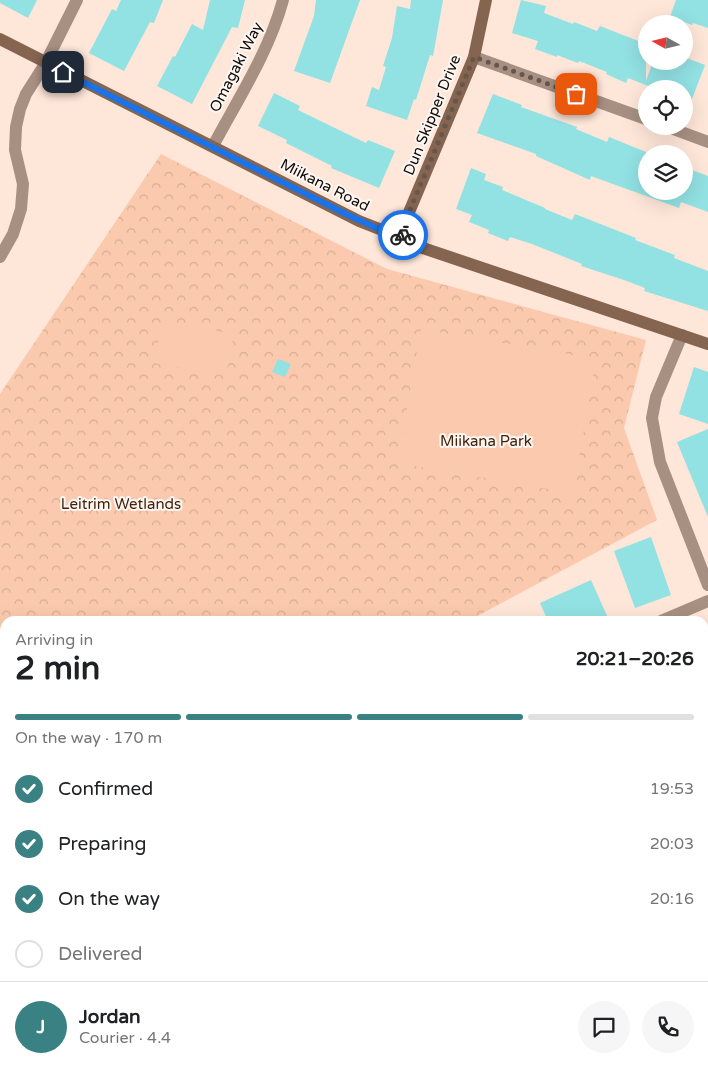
<!DOCTYPE html>
<meta charset="utf-8">
<style>
:root{--surface:#fff;--page:#f6f6f6;--text:#202124;--muted:#757577;--line:#e0e0e0;--accent:#398183}
body{margin:0;font-family:"Varela Round",sans-serif;background:var(--page);color:var(--text);height:100vh;display:flex;flex-direction:column;font-size:19px;white-space:nowrap}
*{box-sizing:border-box;margin:0}
p{font-size:16px;color:var(--muted)}
.icon{flex:none;width:28px;height:28px;fill:none;stroke:currentColor;stroke-width:2;stroke-linecap:round;stroke-linejoin:round}
.map{position:relative;flex:1;overflow:hidden}
.panel{position:absolute;left:0px;top:616px;width:709px;height:466px;display:flex;flex-direction:column;background:var(--surface);border-radius:15px 15px 0 0;box-shadow:0 5px 20px #0002}
.panel>*{flex:none}
.needle{width:32px;rotate:278deg}
.tools{position:absolute;left:638px;top:15px;display:grid;gap:10px}
.tools a{display:grid;place-items:center;width:55px;height:55px;border-radius:50%;background:var(--surface);box-shadow:0 5px 20px #0002;font-size:25px}
.pin{position:absolute;display:grid;place-items:center;width:42px;height:42px;color:#fff;margin:-21px;border-radius:10px;box-shadow:0 2px 8px #0006}
.courier{position:absolute;display:grid;place-items:center;width:50px;height:50px;margin:-25px;border:4px solid #1a73e8;border-radius:50%;background:#fff;color:#222;box-shadow:0 1px 6px #0007}
.overview em{font-style:normal;font-weight:700}
.overview div{display:flex;flex-direction:column-reverse}
.overview{display:flex;align-items:center;justify-content:space-between;height:85px;padding:0 15px}
h1{font-size:32px;font-weight:700;line-height:38px}
.bar{display:grid;grid-template-columns:repeat(4,1fr);gap:8px 5px;align-content:center;height:60px;padding:0 15px}
.bar i{height:6px;border-radius:4px;background:var(--line)}
.bar .current{background:var(--accent)}
.bar p{grid-column:span 4}
.line{display:flex;align-items:center;gap:12px;padding:0 15px;border-top:1px solid var(--line)}
.line div{flex:1}
.round{display:grid;place-items:center;flex:none;width:52px;height:52px;border-radius:26px;background:var(--page)}
ol{padding:0 15px;list-style:none}
li{display:flex;align-items:center;gap:15px;height:55px}
li p{margin-inline-start:auto}
li .icon{padding:5px;border-radius:50%;background:var(--accent);color:#fff;stroke-width:4}
li:last-child{color:var(--muted)}
li i{width:28px;height:28px;border:2px solid var(--line);border-radius:50%}
.map>svg:first-child{display:block}
</style>
<div class="map">
<svg width="708" height="1082" viewBox="0 0 708 1082">
<defs>
<pattern id="forest-crowns" width="20" height="18" patternUnits="userSpaceOnUse" patternTransform="scale(1.25)"><rect width="20" height="18" fill="#fbcaae"/><path d="M2 6a3 3 0 1 1 6 0M12 15a3 3 0 1 1 6 0" fill="none" stroke="#d6ac94"/></pattern>
</defs>
<rect width="100%" height="100%" fill="#fee6d8"/>
<polygon fill="url(#forest-crowns)" points="161,154 387,269 646,340 624,428 657,520 468,621 5,621 5,1078 704,1078 704,918 708,917 708,1082 0,1082 0,394"/>
<g fill="#fbcaae">
<polygon points="162,320 234,334 226,376 154,363"/>
<polygon points="421,329 596,359 573,493 397,463"/>
</g>
<g fill="none" stroke-linecap="round" stroke-linejoin="round">
<polyline stroke="#d39e7e" stroke-width="4.5" points="704,909 708,909"/>
</g>
<g fill="#92e1e3">
<polygon points="0,0 37,0 28,18 0,3"/>
<polygon points="121,0 163,0 154,23 150,22 124,71 89,53 112,9 116,11"/>
<polygon points="210,0 245,0 238,28 232,27 192,104 157,86 173,56 175,57 192,24 203,30"/>
<polygon points="316,0 360,0 330,83 294,71 314,16"/>
<polygon points="411,0 443,0 433,56 430,55 416,100 414,99 407,120 366,106 372,87 379,90 386,67 383,66 392,38 397,6 410,9"/>
<polygon points="521,0 546,6 544,13 573,24 574,22 597,31 600,26 646,44 646,81 653,61 684,61 684,57 705,65 685,117 684,89 656,89 628,78 626,83 606,74 607,72 579,61 578,63 557,55 557,57 535,49 538,41 512,33"/>
<polygon points="676,0 708,0 708,28 693,23 692,25 670,17"/>
<polygon points="274,93 300,106 298,110 335,128 366,143 368,140 395,151 379,188 331,168 332,166 286,143 287,140 258,126"/>
<polygon points="493,94 522,105 521,107 577,127 576,129 607,142 609,137 646,152 646,191 684,191 684,167 708,176 708,212 681,202 679,208 591,176 590,180 536,156 536,154 477,133"/>
<polygon points="471,168 486,174 484,180 503,187 502,190 545,208 545,209 572,220 575,214 636,238 635,240 675,255 674,258 708,271 708,311 644,291 645,288 624,280 581,266 582,264 532,244 510,237 508,241 488,233 489,230 469,222 472,215 456,209"/>
<polygon points="278,359 291,364 285,377 272,372"/>
<polygon points="694,367 708,372 708,424 679,414"/>
<polygon points="708,429 708,517 677,442"/>
<polygon points="651,537 671,595 635,608 614,551"/>
<polygon points="591,580 608,618 601,621 548,621 540,603"/>
</g>
<g fill="none" stroke-linecap="round" stroke-linejoin="round">
<g stroke="#a79082" stroke-width="12">
<polyline points="474,57 646,119"/>
<polyline points="665,126 708,142"/>
<path d="M213 146C238 99 269 52 283 0"/>
<polyline points="0,257 13,234 21,209 23,184 15,150 16,127 20,109 26,94 45,64 77,0"/>
<polyline points="682,335 656,397 652,418 660,462 708,585"/>
<polyline points="661,621 708,601"/>
<polyline points="704,774 708,774"/>
</g>
<g stroke="#856450" stroke-width="12">
<polyline points="0,39 359,221 387,232 402,241 708,344"/>
<polyline points="402,241 407,217 474,57 486,0"/>
</g>
</g>
<g fill="none" stroke-linecap="round" stroke-linejoin="round">
<polyline stroke="#65564e" stroke-width="5" stroke-dasharray="0 9" points="403,235 407,217 474,57 576,94"/>
<path stroke="#1a73e8" stroke-width="6" d="M63 72C152 116 241 161 330 206 354 219 379 228 402 240L403 235"/>
</g>
<g text-anchor="middle" dominant-baseline="central" stroke-width="4" stroke-linejoin="round" paint-order="stroke">
<g font-size="15" fill="#120904" stroke="#fdf7f4">
<text transform="translate(236 67) rotate(-63)">Omagaki Way</text>
<text transform="translate(432 115) rotate(-68)">Dun Skipper Drive</text>
<text transform="translate(325 185) rotate(27)">Miikana Road</text>
</g>
<g font-size="15" fill="#452209" stroke="#fdf7f4">
<text x="486" y="441">Miikana Park</text>
<text x="121" y="504">Leitrim Wetlands</text>
</g>
</g>
</svg>
<div class="tools">
<a><svg class="needle" viewBox="-14 -14 28 28"><path d="M0-13l5 13h-10z" fill="#e53935"/><path d="M0 13l5-13h-10z" fill="#757577"/></svg></a>
<a><svg class="icon" aria-label="locate" viewBox="0 0 24 24"><circle cx="12" cy="12" r="6"/><path d="M12 2v4M12 18v4M2 12h4M18 12h4"/></svg></a>
<a><svg class="icon" aria-label="layers" viewBox="0 0 24 24"><path d="M12 4l9 5-9 5-9-5zM3 14l9 5 9-5"/></svg></a>
</div>
<div class="pin" style="left:576px;top:94px;background:#ea580c"><svg class="icon" aria-label="bag" viewBox="0 0 24 24"><path d="M5 8h14l-1 12H6zM9 8a3 3 0 0 1 6 0"/></svg></div>
<div class="pin" style="left:63px;top:72px;background:#1f2937"><svg class="icon" aria-label="home" viewBox="0 0 24 24"><path d="M3 11l9-7 9 7M6 9v11h12V9"/></svg></div>
<div class="courier" style="left:403px;top:235px"><svg class="icon" aria-label="bike" viewBox="0 0 24 24"><circle cx="6" cy="16" r="4"/><circle cx="18" cy="16" r="4"/><path d="M6 16l4-8h5l3 8M10 8l3 8H6M13 5h3"/></svg></div>
<section class="panel">
<div class="overview"><div><h1>2 min</h1><p>Arriving in</p></div><em>20:21–20:26</em></div>
<div class="bar"><i class="current"></i><i class="current"></i><i class="current"></i><i></i><p>On the way · 170 m</p></div>
<ol>
<li><svg class="icon" aria-label="check" viewBox="0 0 24 24"><path d="M5 12l5 5 9-10"/></svg>Confirmed<p>19:53</p></li>
<li><svg class="icon" aria-label="check" viewBox="0 0 24 24"><path d="M5 12l5 5 9-10"/></svg>Preparing<p>20:03</p></li>
<li><svg class="icon" aria-label="check" viewBox="0 0 24 24"><path d="M5 12l5 5 9-10"/></svg>On the way<p>20:16</p></li>
<li><i></i>Delivered</li>
</ol>
<div class="line" style="height:90px"><b class="round" style="background:var(--accent);color:#fff">J</b><div><b>Jordan</b><p>Courier · 4.4</p></div><a class="round"><svg class="icon" aria-label="chat" viewBox="0 0 24 24"><path d="M4 5h16v11H9l-5 4z"/></svg></a><a class="round"><svg class="icon" aria-label="phone" viewBox="0 0 24 24"><path d="M5 4h4l2 5-3 2q2 4 5 5l2-3 5 2v4C11 20 4 13 5 4z"/></svg></a></div>
</section>
</div>
